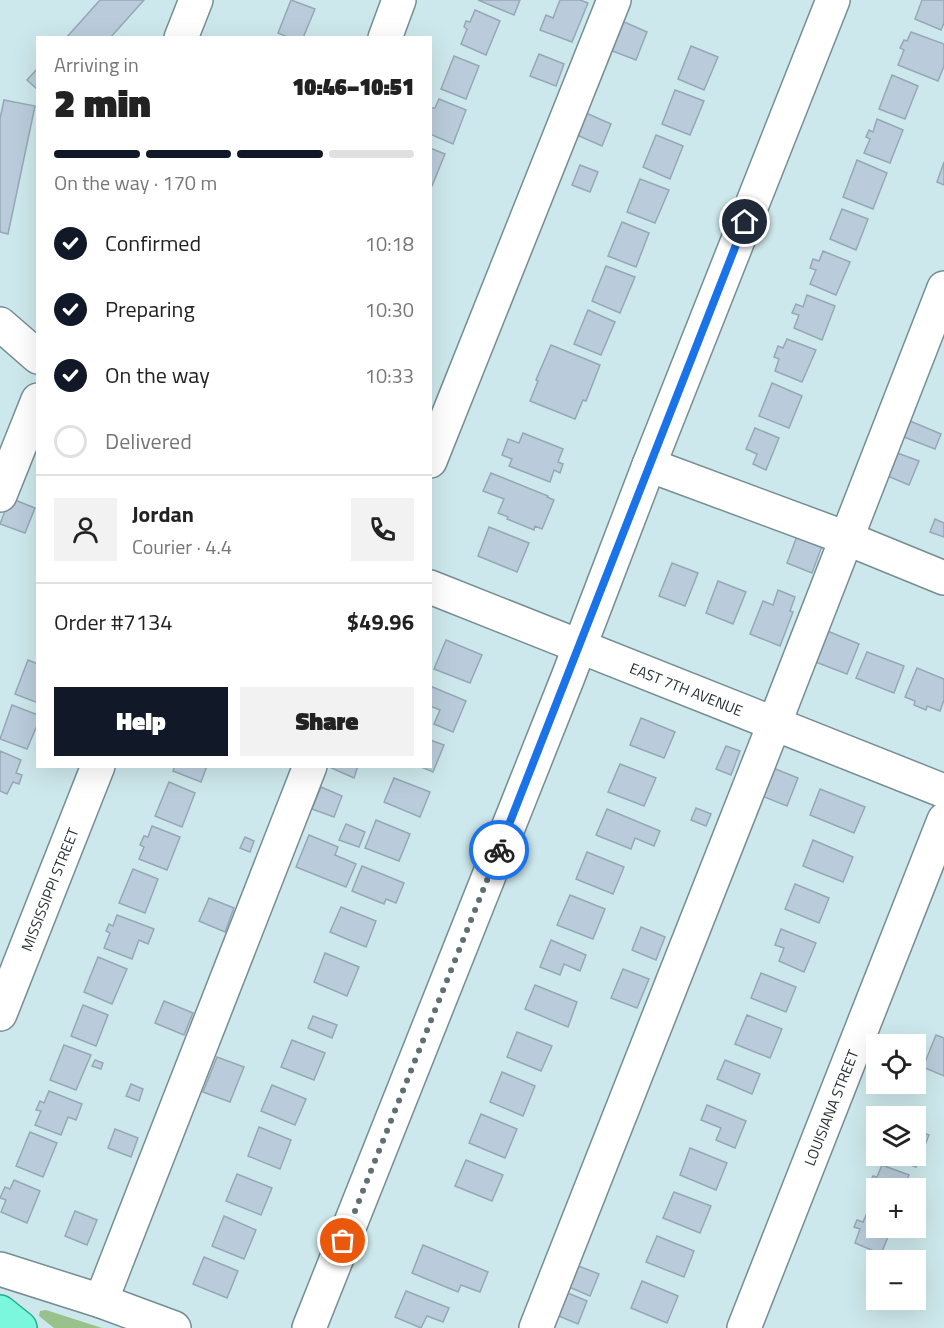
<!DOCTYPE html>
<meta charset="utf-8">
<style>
:root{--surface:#fff;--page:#f2f2f2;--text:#222;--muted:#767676;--line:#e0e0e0;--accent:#111827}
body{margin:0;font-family:"Titillium Web",sans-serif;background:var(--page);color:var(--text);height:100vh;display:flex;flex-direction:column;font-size:22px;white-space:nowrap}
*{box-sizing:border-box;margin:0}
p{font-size:20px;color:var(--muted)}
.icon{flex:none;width:33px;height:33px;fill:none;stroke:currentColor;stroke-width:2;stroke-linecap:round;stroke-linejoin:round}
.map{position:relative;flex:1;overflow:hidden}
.drawer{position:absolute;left:36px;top:36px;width:396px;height:732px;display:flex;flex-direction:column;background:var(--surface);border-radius:0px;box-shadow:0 6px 24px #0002}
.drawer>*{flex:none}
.tools{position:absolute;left:866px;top:1034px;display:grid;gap:12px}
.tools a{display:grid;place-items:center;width:60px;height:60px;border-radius:0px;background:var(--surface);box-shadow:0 6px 24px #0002;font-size:30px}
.pin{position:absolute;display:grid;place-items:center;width:51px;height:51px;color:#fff;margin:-26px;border:3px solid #fff;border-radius:50%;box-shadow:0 2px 6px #0007}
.courier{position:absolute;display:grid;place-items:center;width:60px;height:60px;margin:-30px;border:4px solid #1a73e8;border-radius:50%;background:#fff;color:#222;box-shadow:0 2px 8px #0007}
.overview em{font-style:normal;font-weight:800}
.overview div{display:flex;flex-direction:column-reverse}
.overview{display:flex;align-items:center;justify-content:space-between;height:102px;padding:0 18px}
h1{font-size:39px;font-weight:800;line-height:45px}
.bar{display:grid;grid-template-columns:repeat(4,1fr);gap:9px 6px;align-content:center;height:72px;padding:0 18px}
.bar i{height:8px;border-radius:4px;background:var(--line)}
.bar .on{background:var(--accent)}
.bar p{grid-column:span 4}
.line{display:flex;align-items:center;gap:15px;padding:0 18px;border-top:2px solid var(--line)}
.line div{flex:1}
.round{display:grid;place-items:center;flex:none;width:63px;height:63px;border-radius:0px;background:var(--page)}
ol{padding:0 18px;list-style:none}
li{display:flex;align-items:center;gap:18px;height:66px}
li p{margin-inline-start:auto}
li .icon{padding:6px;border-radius:50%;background:var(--accent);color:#fff;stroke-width:4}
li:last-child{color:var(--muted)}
li i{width:33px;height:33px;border:3px solid var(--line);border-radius:50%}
.cta{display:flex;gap:12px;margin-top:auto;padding:12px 18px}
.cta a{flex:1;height:69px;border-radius:0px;background:var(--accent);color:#fff;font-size:24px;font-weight:800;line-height:69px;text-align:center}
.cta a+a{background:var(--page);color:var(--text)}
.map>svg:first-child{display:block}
</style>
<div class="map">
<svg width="944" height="1328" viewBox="0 0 944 1328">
<rect width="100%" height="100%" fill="#cde8ec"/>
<polygon fill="#99c18c" points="46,1310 102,1328 54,1328 39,1316 40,1311"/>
<g fill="#baccdb" stroke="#96a8b6" stroke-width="1.5">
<polygon points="100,0 144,0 110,38 66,38"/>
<polygon points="291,0 315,9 303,38 290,38 278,33"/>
<polygon points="478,0 520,0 514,15"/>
<polygon points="560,0 580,0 588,3 572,42 540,30 546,15 553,18"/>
<polygon points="922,0 944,0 944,23 941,30 915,19"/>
<polygon points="475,10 500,21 486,55 461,44 467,29 464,27 466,21 470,22"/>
<polygon points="622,21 647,32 636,60 610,50"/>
<polygon points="911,32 944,44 944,66 938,81 898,65 904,50 900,48 904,40 907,41"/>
<polygon points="691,46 718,57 704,90 678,79"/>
<polygon points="539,54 564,64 556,86 530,76"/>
<polygon points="454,56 479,66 466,99 441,89"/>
<polygon points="38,68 38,90 27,80"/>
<polygon points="892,75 918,86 905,119 879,109"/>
<polygon points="675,90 704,101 690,135 662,124"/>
<polygon points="439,99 466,110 453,144 430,134 430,108 435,108"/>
<polygon points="4,100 35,106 8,234 0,232 0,119"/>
<polygon points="586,113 611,124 602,146 577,135"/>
<polygon points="877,119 903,130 890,163 864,153 870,139 866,137 869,130 873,132"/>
<polygon points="656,135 683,146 670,179 643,167"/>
<polygon points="430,148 445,154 432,186 430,186"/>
<polygon points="857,160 887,173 873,209 843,197"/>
<polygon points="944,162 944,185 937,182"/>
<polygon points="580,165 598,172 590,192 572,185"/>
<polygon points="640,179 669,190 655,223 627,212"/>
<polygon points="842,209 868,219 856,250 830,239"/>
<polygon points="622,222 649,233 636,267 608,256"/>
<polygon points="823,251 850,262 836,295 810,284 816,270 810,268 813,259 819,261"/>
<polygon points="606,266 635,277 620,313 592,301"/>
<polygon points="807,295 835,306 822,340 794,328 799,315 792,313 796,304 803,307"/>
<polygon points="588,310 615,322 601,355 574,344"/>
<polygon points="787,339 816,350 802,382 775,371 779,359 774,357 778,346 783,348"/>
<polygon points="551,345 600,365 586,401 583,400 575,419 530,401 538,381 536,380"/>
<polygon points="772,383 802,396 789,428 759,416"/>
<polygon points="910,421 941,434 935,449 904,437"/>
<polygon points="755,428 779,438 766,470 753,464 757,454 746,449"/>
<polygon points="523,433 563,449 558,462 563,464 560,473 554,470 550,482 509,466 512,459 502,455 508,439 519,443"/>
<polygon points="892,451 919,461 909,485 883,474"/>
<polygon points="491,473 548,496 547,497 554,500 542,529 535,526 534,530 507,519 508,517 498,513 504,499 483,491"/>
<polygon points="10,498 35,508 25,533 0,524"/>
<polygon points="935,519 944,523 944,537 930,532"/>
<polygon points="489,527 529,543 517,572 478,556"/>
<polygon points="797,536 822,546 812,573 787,563"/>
<polygon points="672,563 698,573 685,606 659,596"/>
<polygon points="718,581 746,592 733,624 706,613"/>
<polygon points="778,590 795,597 790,611 793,612 780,646 750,634 763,601 773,605"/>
<polygon points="825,630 859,644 847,674 813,661"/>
<polygon points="446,640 482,655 470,683 434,669"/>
<polygon points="867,652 904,666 894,693 856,678"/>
<polygon points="28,660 38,664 38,703 15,694"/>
<polygon points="917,668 944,679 944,700 940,711 927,706 926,710 914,705 915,701 905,697"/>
<polygon points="430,686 466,701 453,732 434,724 440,710 430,706"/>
<polygon points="12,705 38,715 38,723 27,749 0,739"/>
<polygon points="641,718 675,732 664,758 630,745"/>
<polygon points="430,740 444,745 433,772 419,766 430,766"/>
<polygon points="726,746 740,751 731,775 716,769"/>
<polygon points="0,751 21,760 16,773 22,775 19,784 13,782 7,794 0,791"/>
<polygon points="620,764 656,778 644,806 608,792"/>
<polygon points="175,766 207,766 201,782 173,771"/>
<polygon points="327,766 358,766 354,778"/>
<polygon points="768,766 798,778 787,806 757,794"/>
<polygon points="394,778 430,792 420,817 384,802"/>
<polygon points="169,782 195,793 182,827 155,816"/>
<polygon points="321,787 342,796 334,817 312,809"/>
<polygon points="820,789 865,807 854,833 810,815"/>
<polygon points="696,808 711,814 706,826 691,820"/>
<polygon points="607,809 660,831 654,846 635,838 631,849 596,835"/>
<polygon points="376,820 410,834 399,861 365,848"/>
<polygon points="346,824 365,832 359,847 339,840"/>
<polygon points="152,826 180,837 167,870 139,859 144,847 140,845 144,836 148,837"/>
<polygon points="309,835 338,847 335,855 356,864 346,887 296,867"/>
<polygon points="245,837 254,841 250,852 240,848"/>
<polygon points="813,840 853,857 843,882 803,866"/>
<polygon points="587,852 624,867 613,894 576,879"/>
<polygon points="362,866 404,883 396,903 386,899 384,904 352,891"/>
<polygon points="133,869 158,879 145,913 119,903"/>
<polygon points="795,884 829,898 819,923 785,909"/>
<polygon points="570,895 605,909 593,939 557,925"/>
<polygon points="209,898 234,908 225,932 199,921"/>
<polygon points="341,907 376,921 366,947 330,932"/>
<polygon points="117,915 154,929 148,944 139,940 132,959 104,948 110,933 106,931 109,924 113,926"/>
<polygon points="641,927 665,937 656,960 632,950"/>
<polygon points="781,929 816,943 804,972 779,961 784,948 775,945"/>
<polygon points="551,940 586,955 580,971 564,964 560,975 540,967"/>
<polygon points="325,953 359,967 347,996 314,982"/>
<polygon points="98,957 127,969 112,1004 84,992"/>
<polygon points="623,969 649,979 637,1008 611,998"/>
<polygon points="761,973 796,987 786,1012 751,998"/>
<polygon points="535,985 577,1002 568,1027 525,1009"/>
<polygon points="164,1001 193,1013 184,1035 155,1023"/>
<polygon points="83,1005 108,1015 96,1046 71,1036"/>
<polygon points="747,1015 782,1029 770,1058 735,1044"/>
<polygon points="313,1016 337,1025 332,1038 308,1028"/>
<polygon points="517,1032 552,1046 541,1071 507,1057"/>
<polygon points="936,1035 944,1038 944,1076 923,1067"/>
<polygon points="292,1040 325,1053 314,1080 281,1067"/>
<polygon points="64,1045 91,1055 76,1090 50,1080"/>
<polygon points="217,1057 244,1067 230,1102 203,1092"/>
<polygon points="95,1060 103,1063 101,1069 92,1066"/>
<polygon points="725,1060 760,1074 752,1094 717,1079"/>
<polygon points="502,1072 535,1086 523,1116 490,1102"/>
<polygon points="131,1084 143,1089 139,1101 126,1096"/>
<polygon points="272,1085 306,1099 295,1125 261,1111"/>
<polygon points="49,1091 82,1104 76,1120 68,1117 61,1135 35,1125 41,1111 36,1110 40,1101 44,1103"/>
<polygon points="707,1105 746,1121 735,1148 716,1140 721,1128 701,1120"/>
<polygon points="481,1114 517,1129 505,1158 469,1143"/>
<polygon points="259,1127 291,1140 280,1169 248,1156"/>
<polygon points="115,1129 138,1138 131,1157 108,1148"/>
<polygon points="915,1130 929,1135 916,1167 887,1156 915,1155"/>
<polygon points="30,1132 57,1143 43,1177 16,1166"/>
<polygon points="690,1148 727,1163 716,1190 680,1175"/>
<polygon points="466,1160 503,1175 492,1201 455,1186"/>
<polygon points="882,1165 909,1175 903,1188 876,1188 876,1201 869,1198 874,1185 870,1183 873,1176 877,1177"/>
<polygon points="237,1174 272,1188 261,1215 226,1201"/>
<polygon points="14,1180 40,1191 27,1223 1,1212 6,1200 0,1198 5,1187 10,1189"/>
<polygon points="674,1192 711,1206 700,1233 663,1218"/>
<polygon points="75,1211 97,1220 87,1245 65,1236"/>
<polygon points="868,1211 876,1215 876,1227 892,1227 881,1254 855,1243 860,1229 854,1227 857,1220 863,1222"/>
<polygon points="224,1216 256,1230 244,1259 212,1246"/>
<polygon points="657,1236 694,1251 684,1277 646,1262"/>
<polygon points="423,1245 488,1272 480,1292 461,1285 458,1292 412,1273"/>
<polygon points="204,1257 238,1271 227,1298 193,1284"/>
<polygon points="576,1265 599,1274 590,1296 567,1286"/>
<polygon points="642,1281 678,1296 667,1323 631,1308"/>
<polygon points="406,1291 449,1308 443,1322 427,1316 421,1328 395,1317"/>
<polygon points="563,1291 587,1301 578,1324 554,1314"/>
</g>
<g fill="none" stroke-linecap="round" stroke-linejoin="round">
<g stroke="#758e92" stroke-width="36">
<g id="minor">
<polyline points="181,38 196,0"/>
<polyline points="385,38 399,0"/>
<polyline points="0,324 38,357"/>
<polyline points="430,461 614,0"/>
<polyline points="649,465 846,538 944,578"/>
<polyline points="0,495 38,400"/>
<path id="s1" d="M430 587 944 791"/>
<path id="s2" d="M0 1014 98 766"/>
<polyline points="0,1269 101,1301 174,1328"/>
<polyline points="101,1301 310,766"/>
<polyline points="309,1328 568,677 649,465 833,0"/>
<polyline points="536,1328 775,722 944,288"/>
<path id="s3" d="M744 1328 944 820"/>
</g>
</g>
<g stroke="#22ad91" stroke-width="36">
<polyline id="major" points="0,1312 20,1328"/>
</g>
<use href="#minor" stroke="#fff" stroke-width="33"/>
<use href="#major" stroke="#7af7dc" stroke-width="33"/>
</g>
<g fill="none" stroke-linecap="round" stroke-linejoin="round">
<polyline stroke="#607072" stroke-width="6" stroke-dasharray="0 10.8" points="343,1241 499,850"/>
<polyline stroke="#1a73e8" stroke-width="8" points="499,850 745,222"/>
</g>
<g text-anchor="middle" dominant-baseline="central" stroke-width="6" stroke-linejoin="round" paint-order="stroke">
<g font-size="15" fill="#253031" stroke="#cde8ec">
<text stroke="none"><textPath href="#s1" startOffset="276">EAST 7TH AVENUE</textPath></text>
<text stroke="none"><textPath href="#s2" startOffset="134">MISSISSIPPI STREET</textPath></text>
<text stroke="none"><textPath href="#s3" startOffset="237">LOUISIANA STREET</textPath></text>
</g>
</g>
</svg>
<div class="tools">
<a><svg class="icon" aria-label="locate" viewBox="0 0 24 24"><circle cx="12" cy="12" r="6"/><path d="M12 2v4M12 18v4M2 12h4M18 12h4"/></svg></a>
<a><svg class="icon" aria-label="layers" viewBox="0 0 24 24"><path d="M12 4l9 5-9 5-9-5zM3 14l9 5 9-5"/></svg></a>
<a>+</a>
<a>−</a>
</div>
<div class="pin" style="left:343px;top:1241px;background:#ea580c"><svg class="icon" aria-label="bag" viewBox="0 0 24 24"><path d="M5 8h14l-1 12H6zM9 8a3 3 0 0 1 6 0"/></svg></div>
<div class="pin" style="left:745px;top:222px;background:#1f2937"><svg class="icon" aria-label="home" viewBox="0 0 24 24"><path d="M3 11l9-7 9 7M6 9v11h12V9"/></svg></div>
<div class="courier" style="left:499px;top:850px"><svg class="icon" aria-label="bike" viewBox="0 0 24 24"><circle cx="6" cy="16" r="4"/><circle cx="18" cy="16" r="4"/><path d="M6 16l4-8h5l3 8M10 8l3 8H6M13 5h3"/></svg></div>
<section class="drawer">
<div class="overview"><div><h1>2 min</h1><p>Arriving in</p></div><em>10:46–10:51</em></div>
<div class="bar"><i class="on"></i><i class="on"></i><i class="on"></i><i></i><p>On the way · 170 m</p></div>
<ol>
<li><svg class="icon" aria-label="check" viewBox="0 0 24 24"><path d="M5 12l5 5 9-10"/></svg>Confirmed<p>10:18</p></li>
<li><svg class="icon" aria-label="check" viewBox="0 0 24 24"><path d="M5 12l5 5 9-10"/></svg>Preparing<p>10:30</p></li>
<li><svg class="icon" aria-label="check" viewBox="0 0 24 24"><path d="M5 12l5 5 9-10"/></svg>On the way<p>10:33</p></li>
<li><i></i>Delivered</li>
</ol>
<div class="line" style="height:108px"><a class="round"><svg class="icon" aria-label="person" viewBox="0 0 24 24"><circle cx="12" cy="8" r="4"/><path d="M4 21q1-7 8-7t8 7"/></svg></a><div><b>Jordan</b><p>Courier · 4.4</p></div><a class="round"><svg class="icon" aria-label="phone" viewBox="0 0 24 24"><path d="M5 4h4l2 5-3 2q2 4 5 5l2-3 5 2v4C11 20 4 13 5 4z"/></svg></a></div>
<div class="line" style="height:78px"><div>Order #7134</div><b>$49.96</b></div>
<div class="cta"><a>Help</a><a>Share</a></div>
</section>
</div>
